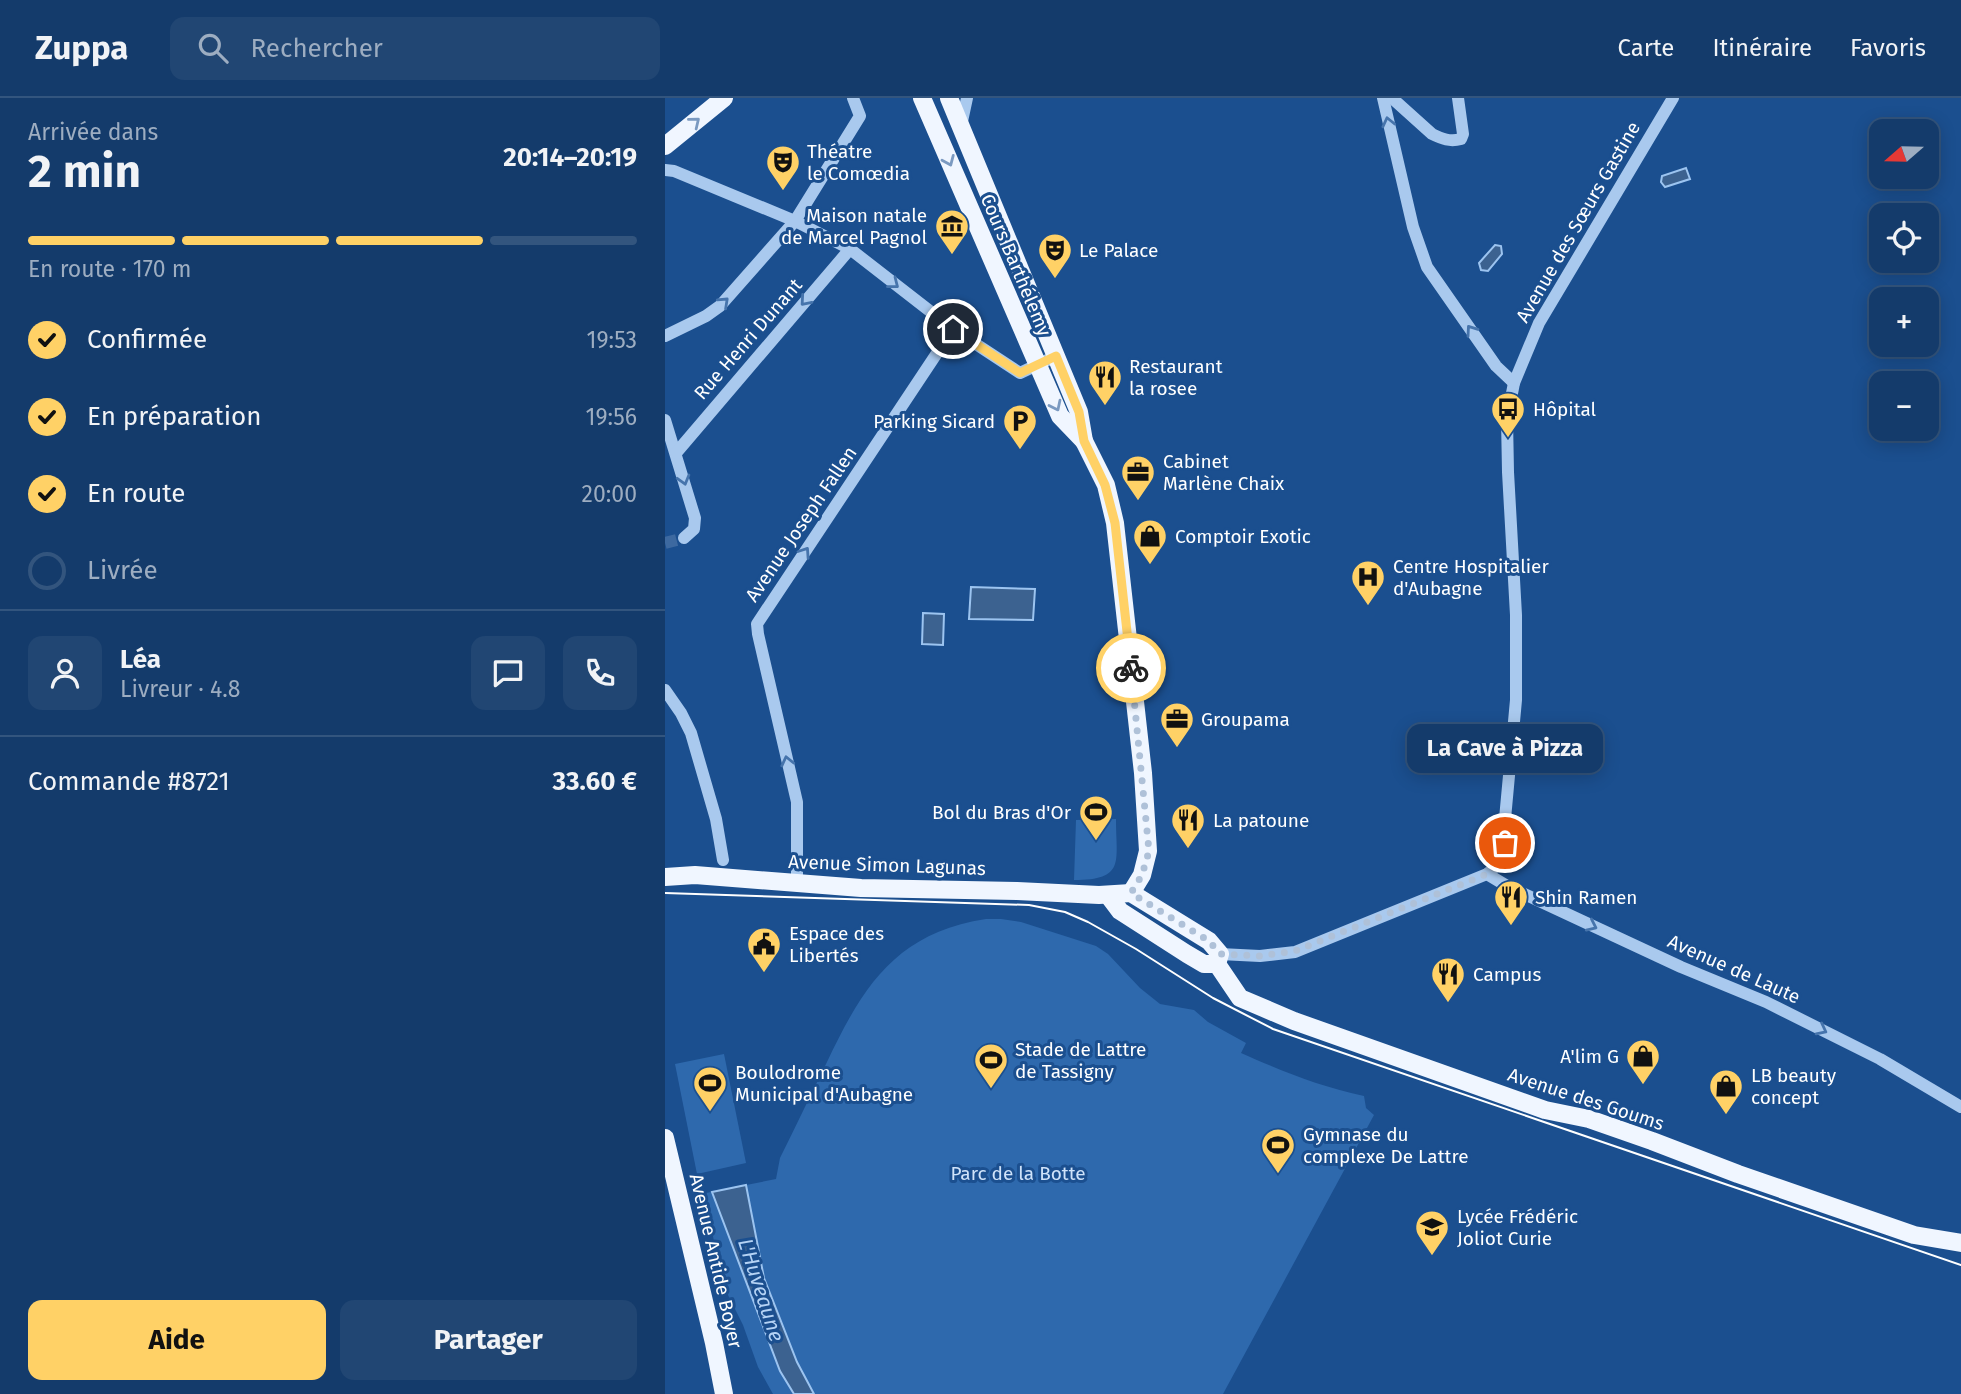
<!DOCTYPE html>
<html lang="fr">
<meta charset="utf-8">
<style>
:root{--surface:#143b6b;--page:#214673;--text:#f1f3f6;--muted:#9dadc1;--line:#33557e;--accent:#ffd166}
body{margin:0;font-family:"Fira Sans",sans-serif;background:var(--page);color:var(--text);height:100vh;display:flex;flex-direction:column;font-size:26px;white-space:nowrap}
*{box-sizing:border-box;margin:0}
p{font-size:23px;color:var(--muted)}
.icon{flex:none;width:38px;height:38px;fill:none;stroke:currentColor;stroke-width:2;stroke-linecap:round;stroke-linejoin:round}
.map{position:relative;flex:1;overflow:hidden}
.panel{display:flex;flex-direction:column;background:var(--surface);width:665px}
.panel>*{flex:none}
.needle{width:46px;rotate:250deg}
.tools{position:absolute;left:1204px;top:21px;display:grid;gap:14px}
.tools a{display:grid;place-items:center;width:70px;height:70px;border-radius:14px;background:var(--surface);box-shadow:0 4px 18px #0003,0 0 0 2px var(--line);font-size:35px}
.pin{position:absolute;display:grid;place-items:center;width:60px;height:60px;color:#fff;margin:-30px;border:4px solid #fff;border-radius:50%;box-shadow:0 2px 7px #0007}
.courier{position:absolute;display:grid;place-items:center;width:70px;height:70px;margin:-35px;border:5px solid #ffd166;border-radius:50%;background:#fff;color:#222;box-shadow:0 2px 9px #0007}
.bubble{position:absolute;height:49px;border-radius:14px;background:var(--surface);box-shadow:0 4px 18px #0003,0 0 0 2px var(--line);font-size:23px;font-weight:700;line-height:49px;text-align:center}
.headline em{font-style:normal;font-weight:700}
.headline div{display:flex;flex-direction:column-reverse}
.headline{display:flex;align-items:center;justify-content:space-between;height:119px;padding:0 28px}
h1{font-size:46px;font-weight:700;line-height:52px}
.bar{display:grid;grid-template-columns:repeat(4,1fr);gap:10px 7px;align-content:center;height:84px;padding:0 28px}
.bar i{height:9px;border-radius:5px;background:var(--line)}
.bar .selected{background:var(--accent)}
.bar p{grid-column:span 4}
.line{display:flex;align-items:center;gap:18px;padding:0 28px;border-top:2px solid var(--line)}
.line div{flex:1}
.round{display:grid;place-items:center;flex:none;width:74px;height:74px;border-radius:14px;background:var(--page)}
ol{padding:0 28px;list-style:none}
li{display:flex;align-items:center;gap:21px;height:77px}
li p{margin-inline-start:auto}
li .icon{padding:7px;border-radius:50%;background:var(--accent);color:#111;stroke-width:4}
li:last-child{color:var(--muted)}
li i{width:38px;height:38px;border:4px solid var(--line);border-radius:50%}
.cta{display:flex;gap:14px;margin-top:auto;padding:14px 28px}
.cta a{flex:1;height:80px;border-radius:14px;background:var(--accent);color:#111;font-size:28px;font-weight:700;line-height:80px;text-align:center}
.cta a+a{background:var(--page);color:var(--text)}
header{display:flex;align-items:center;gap:42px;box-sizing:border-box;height:98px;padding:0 35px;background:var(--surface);border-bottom:2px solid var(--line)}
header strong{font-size:33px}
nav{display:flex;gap:38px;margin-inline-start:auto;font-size:24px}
.search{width:490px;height:63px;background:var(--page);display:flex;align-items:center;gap:18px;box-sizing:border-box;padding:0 24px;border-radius:14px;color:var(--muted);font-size:26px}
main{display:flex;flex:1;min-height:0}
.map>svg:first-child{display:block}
</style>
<header>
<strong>Zuppa</strong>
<div class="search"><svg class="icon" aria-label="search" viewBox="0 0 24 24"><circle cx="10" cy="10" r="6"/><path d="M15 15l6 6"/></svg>Rechercher</div>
<nav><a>Carte</a><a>Itinéraire</a><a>Favoris</a></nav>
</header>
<main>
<section class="panel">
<div class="headline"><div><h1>2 min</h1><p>Arrivée dans</p></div><em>20:14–20:19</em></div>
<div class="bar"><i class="selected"></i><i class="selected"></i><i class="selected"></i><i></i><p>En route · 170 m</p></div>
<ol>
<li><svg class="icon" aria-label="check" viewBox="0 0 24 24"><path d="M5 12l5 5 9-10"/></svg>Confirmée<p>19:53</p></li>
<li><svg class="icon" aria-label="check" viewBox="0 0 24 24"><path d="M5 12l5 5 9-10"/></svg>En préparation<p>19:56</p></li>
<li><svg class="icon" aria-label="check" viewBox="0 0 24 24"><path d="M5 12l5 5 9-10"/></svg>En route<p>20:00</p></li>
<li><i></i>Livrée</li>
</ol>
<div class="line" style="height:126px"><a class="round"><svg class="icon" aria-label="person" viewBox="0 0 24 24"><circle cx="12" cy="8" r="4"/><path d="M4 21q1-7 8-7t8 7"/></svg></a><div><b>Léa</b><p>Livreur · 4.8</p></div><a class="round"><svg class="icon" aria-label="chat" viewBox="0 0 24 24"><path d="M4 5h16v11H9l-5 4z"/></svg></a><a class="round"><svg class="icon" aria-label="phone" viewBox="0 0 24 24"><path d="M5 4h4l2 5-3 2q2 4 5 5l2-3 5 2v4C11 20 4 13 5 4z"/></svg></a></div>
<div class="line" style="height:91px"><div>Commande #8721</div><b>33.60 €</b></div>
<div class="cta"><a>Aide</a><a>Partager</a></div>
</section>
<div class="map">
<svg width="1296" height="1296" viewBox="0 0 1296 1296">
<rect width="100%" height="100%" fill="#1b4f8f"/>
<g fill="#2e69ad">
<path d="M451 721C451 764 461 782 409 782L411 722Z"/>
<path d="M321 821H336L356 824 431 848 443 856 475 890 495 906 529 912 543 924 581 945 576 955C619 974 653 988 699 998L701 1010 709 1017 558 1296H108L93 1269 78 1227 55 1181 41 1095 111 1081 115 1060C131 1028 146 996 162 964 198 888 231 835 321 821Z"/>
<polygon points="59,956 81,1065 32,1076 10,966"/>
</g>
<g fill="#3c6290" stroke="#9cc4f0" stroke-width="2">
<polygon points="1021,70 1025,81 1000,89 996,84 997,78"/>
<polygon points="830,147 836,148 837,156 823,173 816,172 814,165"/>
<polygon points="306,489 370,491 368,522 304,521"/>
<polygon points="258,515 279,516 278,547 257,546"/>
<polygon points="81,1087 99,1180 132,1264 149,1296 129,1296 115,1273 47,1094"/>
</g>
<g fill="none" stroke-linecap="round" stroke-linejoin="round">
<polyline stroke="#3d69a0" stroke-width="12" stroke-dasharray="12 6" stroke-linecap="butt" points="0,445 19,440"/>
<g stroke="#a9c9ee" stroke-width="12">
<polyline points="718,0 748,129 762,169 831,268 849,285"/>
<path d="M727 0 767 36C777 41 785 44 796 41L798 36 793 0"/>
<polyline points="296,28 302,0"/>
<polyline points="0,72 9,73 130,123 185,151 288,231 355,275 391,258"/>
<polyline points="0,238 41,218 55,208 130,123 195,18 188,0"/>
<polyline points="0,322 30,420 29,431 19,440"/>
<polyline points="11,355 185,151"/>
<polyline points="0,592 16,615 26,635 51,721 58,762"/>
<polyline points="822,776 842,788 1016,869 1101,904 1215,961 1296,1009"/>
<polyline points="132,786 132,704 93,536 92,526 288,231"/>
<polyline points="555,856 595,858 630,854 822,776 836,764 851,602 851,517 843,374 842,321 849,285 874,225 1008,0"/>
</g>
<g stroke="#f0f6ff" stroke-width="18">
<polyline points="257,0 395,318 419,343"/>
<polyline points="284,0 414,314 419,343 441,387 450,425 478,675 483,753 477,777 466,795"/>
<polyline points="0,48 59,0"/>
<polyline points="0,779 30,777 196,790 352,793 434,797 466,795 544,843 555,856 552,866"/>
<polyline points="443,797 455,813 522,856 539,866 552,866"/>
<polyline points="552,866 575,900 629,923 880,1012 924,1021 987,1043 1073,1076 1249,1137 1296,1145"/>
<polyline points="0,1040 49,1245 59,1296"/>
</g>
<polyline stroke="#fff" stroke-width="2" points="0,795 364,807 400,814 423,824 471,851 548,900 608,931 1296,1167"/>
</g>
<defs><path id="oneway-chevron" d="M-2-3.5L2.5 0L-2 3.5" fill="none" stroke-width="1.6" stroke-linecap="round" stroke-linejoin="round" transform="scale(1.75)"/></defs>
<g stroke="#7b9ac1">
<use href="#oneway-chevron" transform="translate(30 24) rotate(-39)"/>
<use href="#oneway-chevron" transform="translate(284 63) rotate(67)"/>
<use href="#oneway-chevron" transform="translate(391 308) rotate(64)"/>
</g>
<g stroke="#4674ac">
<use href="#oneway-chevron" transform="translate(723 24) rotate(-103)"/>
<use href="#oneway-chevron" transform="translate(229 186) rotate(38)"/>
<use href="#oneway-chevron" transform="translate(140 203) rotate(131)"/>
<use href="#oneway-chevron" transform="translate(59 204) rotate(-43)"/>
<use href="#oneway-chevron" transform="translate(806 232) rotate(-125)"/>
<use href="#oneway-chevron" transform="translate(19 382) rotate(74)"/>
<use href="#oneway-chevron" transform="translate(140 454) rotate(-56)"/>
<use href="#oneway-chevron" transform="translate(122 663) rotate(-103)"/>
<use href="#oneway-chevron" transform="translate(927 828) rotate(25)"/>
<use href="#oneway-chevron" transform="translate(1157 932) rotate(27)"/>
</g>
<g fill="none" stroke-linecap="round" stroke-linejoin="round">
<polyline stroke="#afc1d8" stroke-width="7" stroke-dasharray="0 12.6" points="466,570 484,753 477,777 466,795 544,843 555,856 595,858 630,853 822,776 836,764 840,745"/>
<polyline stroke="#ffd166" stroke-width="9" points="288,231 355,275 391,258 414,314 419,343 440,387 450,425 466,570"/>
</g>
<defs>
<g id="theatre-pin" transform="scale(1.75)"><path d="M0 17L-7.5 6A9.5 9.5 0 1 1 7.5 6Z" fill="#ffd166" stroke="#1b4f8f"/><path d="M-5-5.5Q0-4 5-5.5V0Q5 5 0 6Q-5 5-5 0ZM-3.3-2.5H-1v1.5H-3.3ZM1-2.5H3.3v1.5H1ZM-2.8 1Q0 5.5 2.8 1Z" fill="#111"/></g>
<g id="museum-pin" transform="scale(1.75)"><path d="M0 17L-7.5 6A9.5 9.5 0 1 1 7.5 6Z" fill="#ffd166" stroke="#1b4f8f"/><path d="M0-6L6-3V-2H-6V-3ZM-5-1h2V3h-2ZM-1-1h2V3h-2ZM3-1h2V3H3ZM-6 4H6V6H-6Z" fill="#111"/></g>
<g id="restaurant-pin" transform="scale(1.75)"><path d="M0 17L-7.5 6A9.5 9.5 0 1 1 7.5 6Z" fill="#ffd166" stroke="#1b4f8f"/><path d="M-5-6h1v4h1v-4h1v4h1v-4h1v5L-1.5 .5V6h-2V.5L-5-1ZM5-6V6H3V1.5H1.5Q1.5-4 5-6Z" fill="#111"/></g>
<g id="bus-pin" transform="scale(1.75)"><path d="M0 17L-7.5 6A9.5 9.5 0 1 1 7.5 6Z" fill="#ffd166" stroke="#1b4f8f"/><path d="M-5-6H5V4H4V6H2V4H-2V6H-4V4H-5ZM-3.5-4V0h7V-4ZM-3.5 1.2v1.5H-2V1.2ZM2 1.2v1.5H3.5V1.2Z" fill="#111"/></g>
<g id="parking-pin" transform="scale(1.75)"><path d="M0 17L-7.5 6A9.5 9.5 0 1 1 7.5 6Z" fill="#ffd166" stroke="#1b4f8f"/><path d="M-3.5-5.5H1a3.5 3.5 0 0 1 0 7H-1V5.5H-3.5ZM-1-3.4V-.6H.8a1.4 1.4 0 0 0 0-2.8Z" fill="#111"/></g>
<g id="office-pin" transform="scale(1.75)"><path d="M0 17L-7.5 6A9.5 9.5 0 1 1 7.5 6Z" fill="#ffd166" stroke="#1b4f8f"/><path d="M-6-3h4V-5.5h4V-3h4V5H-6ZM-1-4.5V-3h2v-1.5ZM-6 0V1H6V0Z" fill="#111"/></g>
<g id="shop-pin" transform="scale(1.75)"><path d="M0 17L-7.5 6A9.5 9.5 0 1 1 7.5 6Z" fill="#ffd166" stroke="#1b4f8f"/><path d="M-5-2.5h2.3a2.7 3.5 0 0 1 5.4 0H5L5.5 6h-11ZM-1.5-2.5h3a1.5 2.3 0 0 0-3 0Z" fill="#111"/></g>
<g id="hospital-pin" transform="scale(1.75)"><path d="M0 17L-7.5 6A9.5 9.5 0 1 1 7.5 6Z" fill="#ffd166" stroke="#1b4f8f"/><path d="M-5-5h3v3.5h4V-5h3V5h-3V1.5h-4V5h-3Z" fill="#111"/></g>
<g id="stadium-pin" transform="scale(1.75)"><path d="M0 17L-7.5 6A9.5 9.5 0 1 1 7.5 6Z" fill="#ffd166" stroke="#1b4f8f"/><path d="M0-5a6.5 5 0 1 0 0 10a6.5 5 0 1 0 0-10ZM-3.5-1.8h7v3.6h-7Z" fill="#111"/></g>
<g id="civic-pin" transform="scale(1.75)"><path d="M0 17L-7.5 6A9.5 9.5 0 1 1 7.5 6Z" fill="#ffd166" stroke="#1b4f8f"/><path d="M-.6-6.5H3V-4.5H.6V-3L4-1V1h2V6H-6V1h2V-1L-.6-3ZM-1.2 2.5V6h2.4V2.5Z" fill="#111"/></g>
<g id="school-pin" transform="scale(1.75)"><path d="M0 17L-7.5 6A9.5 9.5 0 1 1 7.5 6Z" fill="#ffd166" stroke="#1b4f8f"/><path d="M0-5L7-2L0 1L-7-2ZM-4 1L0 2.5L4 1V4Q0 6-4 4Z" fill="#111"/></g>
</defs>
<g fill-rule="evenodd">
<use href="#theatre-pin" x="118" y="64"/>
<use href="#museum-pin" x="287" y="128"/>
<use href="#theatre-pin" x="390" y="152"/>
<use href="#restaurant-pin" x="440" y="279"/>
<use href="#bus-pin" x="843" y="311"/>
<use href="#parking-pin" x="355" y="323"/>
<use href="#office-pin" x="473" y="374"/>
<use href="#shop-pin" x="485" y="438"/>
<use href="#hospital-pin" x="703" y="479"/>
<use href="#office-pin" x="512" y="621"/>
<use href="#stadium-pin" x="431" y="714"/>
<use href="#restaurant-pin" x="523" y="722"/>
<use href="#restaurant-pin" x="846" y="799"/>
<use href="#civic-pin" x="99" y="846"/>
<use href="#restaurant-pin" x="783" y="876"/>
<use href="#shop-pin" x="978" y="958"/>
<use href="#stadium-pin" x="326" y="962"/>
<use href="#stadium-pin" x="45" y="985"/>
<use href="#shop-pin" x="1061" y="988"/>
<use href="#stadium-pin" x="613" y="1047"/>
<use href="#school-pin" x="767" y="1129"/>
</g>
<g text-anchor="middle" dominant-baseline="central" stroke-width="6" stroke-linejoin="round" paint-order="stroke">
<g font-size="19" fill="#fff" stroke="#1b4f8f" text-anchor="start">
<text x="142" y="53">Théatre<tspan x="142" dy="22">le Comœdia</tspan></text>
<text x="262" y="117" text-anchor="end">Maison natale<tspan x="262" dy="22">de Marcel Pagnol</tspan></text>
<text x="414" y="152">Le Palace</text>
<text x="464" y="268">Restaurant<tspan x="464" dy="22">la rosee</tspan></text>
<text x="868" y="311">Hôpital</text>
<text x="330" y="323" text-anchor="end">Parking Sicard</text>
<text x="498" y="363">Cabinet<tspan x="498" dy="22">Marlène Chaix</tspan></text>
<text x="510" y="438">Comptoir Exotic</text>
<text x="728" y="468">Centre Hospitalier<tspan x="728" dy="22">d'Aubagne</tspan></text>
<text x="536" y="621">Groupama</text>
<text x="406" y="714" text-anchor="end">Bol du Bras d'Or</text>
<text x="548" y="722">La patoune</text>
<text x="870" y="799">Shin Ramen</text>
<text x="124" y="835">Espace des<tspan x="124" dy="22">Libertés</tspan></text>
<text x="808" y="876">Campus</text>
<text x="350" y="951">Stade de Lattre<tspan x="350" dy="22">de Tassigny</tspan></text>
<text x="954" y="958" text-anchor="end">A'lim G</text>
<text x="70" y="974">Boulodrome<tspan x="70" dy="22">Municipal d'Aubagne</tspan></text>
<text x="1086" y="977">LB beauty<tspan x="1086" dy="22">concept</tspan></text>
<text x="638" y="1036">Gymnase du<tspan x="638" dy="22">complexe De Lattre</tspan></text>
<text x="792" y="1118">Lycée Frédéric<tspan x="792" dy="22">Joliot Curie</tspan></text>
</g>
<g font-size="19" fill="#fff" stroke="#1b4f8f">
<text transform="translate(913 124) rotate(-60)">Avenue des Sœurs Gastine</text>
<text transform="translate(351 167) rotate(67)">Cours Barthélemy</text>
<text transform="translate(83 241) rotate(-49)">Rue Henri Dunant</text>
<text transform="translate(136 426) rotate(-56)">Avenue Joseph Fallen</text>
<text transform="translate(222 767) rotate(2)">Avenue Simon Lagunas</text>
<text transform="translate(1069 871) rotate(24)">Avenue de Laute</text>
<text transform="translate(921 1001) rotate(18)">Avenue des Goums</text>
<text transform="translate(51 1163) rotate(77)">Avenue Antide Boyer</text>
</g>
<g font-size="19" fill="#cfe3fa" stroke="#1b4f8f">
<text x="353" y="1075">Parc de la Botte</text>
</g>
<g font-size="21" font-style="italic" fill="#b5d3f5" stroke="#1b4f8f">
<text transform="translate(96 1192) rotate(72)">L'Huveaune</text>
</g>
</g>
</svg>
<div class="tools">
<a><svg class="needle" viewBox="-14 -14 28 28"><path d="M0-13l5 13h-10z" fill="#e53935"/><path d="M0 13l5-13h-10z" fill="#9dadc1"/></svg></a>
<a><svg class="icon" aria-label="locate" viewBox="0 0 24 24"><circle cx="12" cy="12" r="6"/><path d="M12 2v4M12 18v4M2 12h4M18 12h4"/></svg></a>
<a>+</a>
<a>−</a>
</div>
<div class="pin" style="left:840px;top:745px;background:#ea580c"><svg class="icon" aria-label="bag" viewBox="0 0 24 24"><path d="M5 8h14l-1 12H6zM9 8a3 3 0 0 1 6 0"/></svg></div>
<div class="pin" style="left:288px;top:231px;background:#1f2937"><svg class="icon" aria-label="home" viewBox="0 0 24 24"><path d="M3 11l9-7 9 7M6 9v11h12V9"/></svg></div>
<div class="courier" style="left:466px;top:570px"><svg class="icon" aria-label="bike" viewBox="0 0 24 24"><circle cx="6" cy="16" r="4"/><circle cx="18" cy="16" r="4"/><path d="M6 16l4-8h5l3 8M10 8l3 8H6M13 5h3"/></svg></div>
<div class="bubble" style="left:742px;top:626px;width:196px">La Cave à Pizza</div>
</div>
</main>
